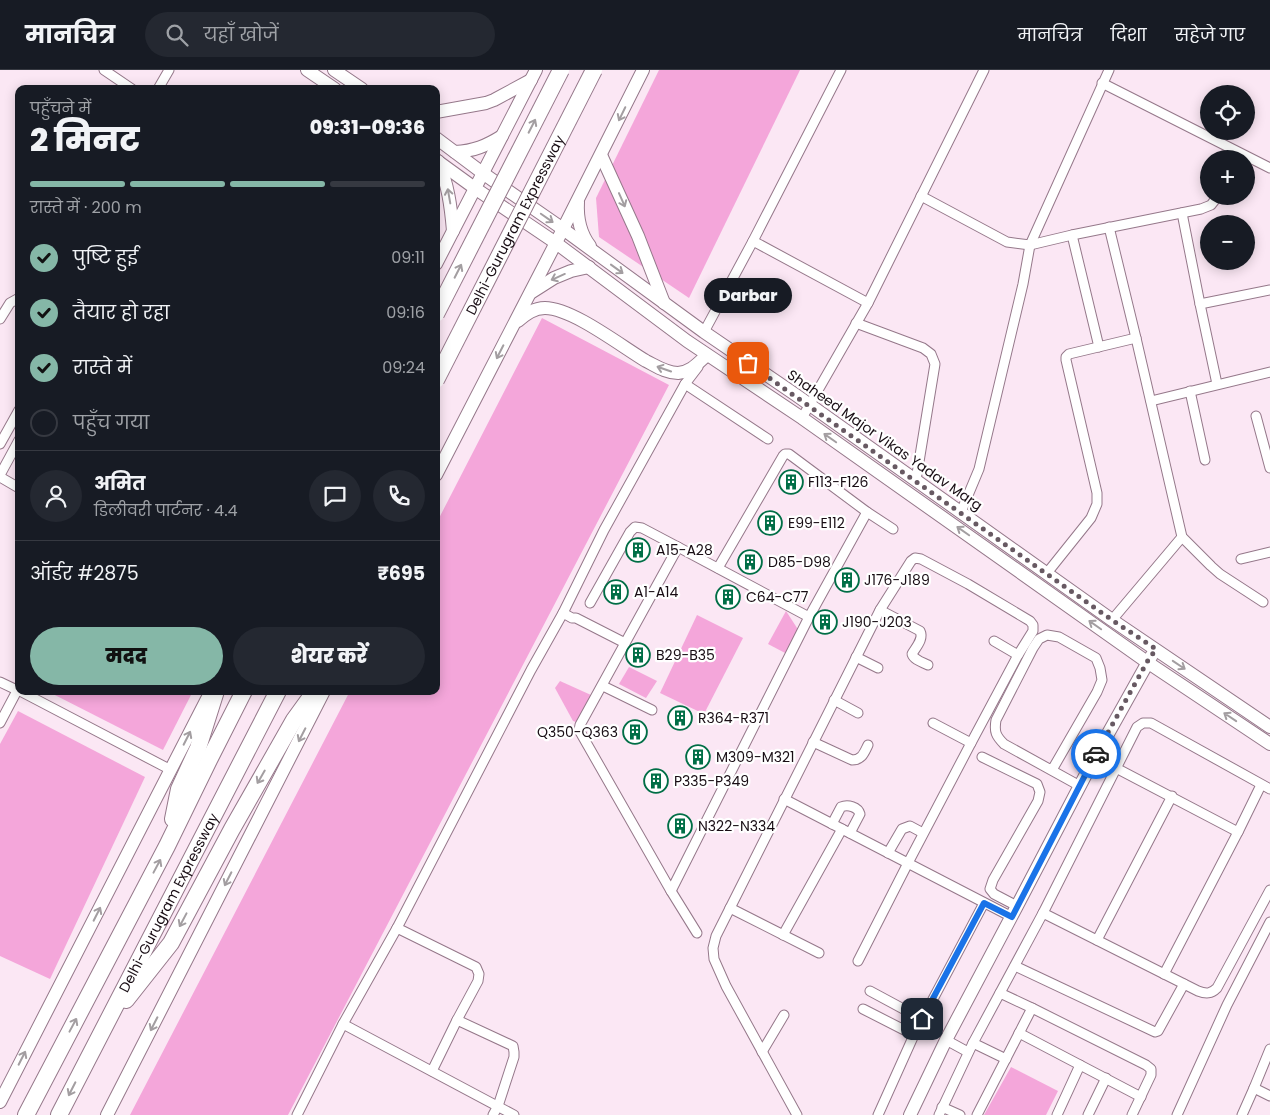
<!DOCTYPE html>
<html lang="hi">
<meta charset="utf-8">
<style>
:root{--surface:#171b24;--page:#242831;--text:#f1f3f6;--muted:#9ea1a6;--line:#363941;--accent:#85b7a7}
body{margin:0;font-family:Poppins,"Noto Sans Devanagari",sans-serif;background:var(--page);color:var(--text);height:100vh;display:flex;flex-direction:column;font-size:19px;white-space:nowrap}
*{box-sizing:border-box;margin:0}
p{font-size:16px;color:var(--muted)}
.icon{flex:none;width:28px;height:28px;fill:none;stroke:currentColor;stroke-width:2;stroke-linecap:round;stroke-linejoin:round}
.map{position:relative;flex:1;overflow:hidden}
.side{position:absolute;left:15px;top:15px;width:425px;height:610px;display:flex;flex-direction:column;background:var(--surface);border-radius:10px;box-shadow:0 2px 12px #0003}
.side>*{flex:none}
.fabs{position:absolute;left:1200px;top:15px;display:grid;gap:10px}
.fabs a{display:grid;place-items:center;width:55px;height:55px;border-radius:50%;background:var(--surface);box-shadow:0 2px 12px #0003;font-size:25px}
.pin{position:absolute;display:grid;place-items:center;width:42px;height:42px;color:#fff;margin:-21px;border-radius:10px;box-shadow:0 2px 8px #0006}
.courier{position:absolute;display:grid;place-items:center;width:50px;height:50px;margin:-25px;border:4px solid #1a73e8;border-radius:50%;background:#fff;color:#222;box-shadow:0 1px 6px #0007}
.bubble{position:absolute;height:35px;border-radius:18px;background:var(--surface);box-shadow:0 2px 12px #0003;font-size:16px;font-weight:800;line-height:35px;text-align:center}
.headline em{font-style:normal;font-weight:800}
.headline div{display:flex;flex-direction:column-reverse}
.headline{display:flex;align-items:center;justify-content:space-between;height:85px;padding:0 15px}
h1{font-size:32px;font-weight:800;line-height:38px}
.bar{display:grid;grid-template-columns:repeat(4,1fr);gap:8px 5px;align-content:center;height:60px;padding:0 15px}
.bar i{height:6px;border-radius:4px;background:var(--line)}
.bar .current{background:var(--accent)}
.bar p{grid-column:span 4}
.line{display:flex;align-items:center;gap:12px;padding:0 15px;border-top:1px solid var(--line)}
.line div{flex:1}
.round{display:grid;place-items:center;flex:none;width:52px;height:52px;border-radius:26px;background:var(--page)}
ol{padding:0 15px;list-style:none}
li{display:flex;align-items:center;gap:15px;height:55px}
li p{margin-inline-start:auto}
li .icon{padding:5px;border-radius:50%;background:var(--accent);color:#111;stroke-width:4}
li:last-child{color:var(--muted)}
li i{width:28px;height:28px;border:2px solid var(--line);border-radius:50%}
.button{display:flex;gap:10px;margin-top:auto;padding:10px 15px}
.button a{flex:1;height:58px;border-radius:30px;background:var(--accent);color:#111;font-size:20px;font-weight:800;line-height:58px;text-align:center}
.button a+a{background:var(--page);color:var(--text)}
header{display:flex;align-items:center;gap:30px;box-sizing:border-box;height:70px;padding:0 25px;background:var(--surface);border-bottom:1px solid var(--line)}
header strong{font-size:24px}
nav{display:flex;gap:28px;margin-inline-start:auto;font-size:18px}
.search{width:350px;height:45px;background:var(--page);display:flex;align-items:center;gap:12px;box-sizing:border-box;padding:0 18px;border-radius:28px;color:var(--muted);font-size:19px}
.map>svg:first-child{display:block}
</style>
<header>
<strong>मानचित्र</strong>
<div class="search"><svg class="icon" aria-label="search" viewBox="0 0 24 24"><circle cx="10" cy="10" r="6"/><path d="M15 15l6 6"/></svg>यहाँ खोजें</div>
<nav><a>मानचित्र</a><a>दिशा</a><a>सहेजे गए</a></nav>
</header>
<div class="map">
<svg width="1270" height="1045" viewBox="0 0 1270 1045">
<rect width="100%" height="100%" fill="#fbe7f4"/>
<g fill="#f4a6da">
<polygon points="659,0 800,0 689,228 599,167 596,128"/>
<polygon points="542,248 669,315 288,1045 130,1045 350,621 436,621 436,454"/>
<polygon points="786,541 799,561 787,584 768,574"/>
<polygon points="697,545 743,568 704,644 660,623"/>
<polygon points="629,597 657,611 646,628 619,614"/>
<polygon points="560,611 591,625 576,652 573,651 555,618"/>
<polygon points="47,621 193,621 163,680"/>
<polygon points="18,641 145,707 50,909 0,886 0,674"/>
<polygon points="1011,997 1058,1021 1046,1045 984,1045"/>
</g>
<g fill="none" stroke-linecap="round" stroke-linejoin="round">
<g stroke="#95788a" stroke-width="11">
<g id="street">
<polyline points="104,0 132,19"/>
<polyline points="1102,13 1270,98"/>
<polyline points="158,19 169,0"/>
<polyline points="921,126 1007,172 1030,175 1072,165 1201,139 1211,135 1218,126"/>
<polyline points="1182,143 1200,234 1217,314"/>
<polyline points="1109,157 1136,268 1182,467 1211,496 1220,504 1263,532"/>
<polyline points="1072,165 1099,277"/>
<polyline points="753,171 868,233"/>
<polyline points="1200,234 1270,220"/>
<polyline points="0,249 10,233 19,228"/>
<polyline points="856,253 923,278 931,284 935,294 916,410"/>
<polyline points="704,262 753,171 841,0"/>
<polyline points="685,314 768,369"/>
<polyline points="1190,321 1205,390"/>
<polyline points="1151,331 1270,302"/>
<polyline points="1256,346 1270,398"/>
<polyline points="802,348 868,233 984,0"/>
<polyline points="0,374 19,340"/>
<polyline points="0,405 19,370"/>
<polyline points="0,407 19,418"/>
<polyline points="867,442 893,459"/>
<polyline points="961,442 979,399 1023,214 1030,175 1109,0"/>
<polygon points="678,477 809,547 671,821 579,660 580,655"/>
<polyline points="1241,489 1270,482"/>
<polyline points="718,498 783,386 785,384 789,384 867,442 809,547"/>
<polyline points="1047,503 1091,448 1097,434 1097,423 1066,290 1066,287 1069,284 1136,268"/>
<polyline points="590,533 630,462 635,457 642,458 678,477"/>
<path d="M880 540 920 561C924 569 916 577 912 584 914 590 922 592 928 595"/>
<polyline points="563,543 572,548 576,548 625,573"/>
<polyline points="1112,550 1182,467"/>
<polyline points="994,571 1018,585"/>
<polyline points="856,587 878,598"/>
<polyline points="0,612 19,621"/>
<polyline points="603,616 652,640"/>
<polyline points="20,621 171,700"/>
<polyline points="834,630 858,643"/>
<polyline points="0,653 19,617"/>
<polyline points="933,653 971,673"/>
<path d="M813 672 852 690C862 690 864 683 868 675"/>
<polyline points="982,687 1037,714 1040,722 1038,731 993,810 990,819 994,824 1017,836"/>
<polyline points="1095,687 1238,762"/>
<path d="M1052 700 1097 622 1102 610 1100 598 1096 588 1059 567 1047 565 1039 569 1033 578 996 650C994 662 996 666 1004 674L1080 716"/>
<polyline points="784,729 1012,847"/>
<path d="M832 754 841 737C848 734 858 737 860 744L850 763"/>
<polyline points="888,783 902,759 910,756 923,763"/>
<polyline points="671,821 697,863"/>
<polyline points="730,838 819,883"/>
<path d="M1043 843 1198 921C1206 924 1211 924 1217 918L1270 820"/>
<polyline points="397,858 476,897 479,904 478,911 457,950 432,1001"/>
<polyline points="783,865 842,759"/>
<polyline points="1097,870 1172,726"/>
<polyline points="1015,896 1155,962 1158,961 1184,914"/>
<polyline points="1164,904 1238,762 1261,715"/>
<polyline points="870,921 922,949"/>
<polyline points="1000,923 1032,938 1146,995 1151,999 1151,1005 1132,1045"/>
<polyline points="863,939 914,965"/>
<polyline points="457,950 513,976 514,982 514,987 498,1036 493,1045"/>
<polyline points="343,954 514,1045"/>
<polyline points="1019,963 1141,1027"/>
<polyline points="946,970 968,982"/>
<polyline points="973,973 1006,989"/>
<polyline points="762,982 784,945"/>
<polyline points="1254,1018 1270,1026"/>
<polyline points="942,1037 960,1045"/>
<polyline points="297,1045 343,954 397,858 531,600 563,543 604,460 685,314 698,297"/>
<polyline points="797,1045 726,916 714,889 713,878 716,866 880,540 911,491 915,488 921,489 968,514 1030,551 1033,555 1033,561 1018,585 971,673 908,793 858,891"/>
<polyline points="878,1045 914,965 984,833"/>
<polyline points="939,1045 973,973 1043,843 1137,657 1143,653 1151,653 1270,719"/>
<polyline points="977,1045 1032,938"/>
<polyline points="1057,1045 1080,995"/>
<polyline points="1088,1045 1106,1008"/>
<polyline points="1177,1045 1227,935 1270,852"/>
<polyline points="1242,1045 1254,1018 1270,979"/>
</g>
</g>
<g stroke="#95788a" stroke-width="14">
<g id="secondary">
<polyline points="307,0 335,19"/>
<polyline points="334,0 362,19"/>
<polyline points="436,42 486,33 494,30 531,10"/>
<polyline points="436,68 484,104 563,159 704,262 796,325 1112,550 1270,657"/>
<path d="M455 82C474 81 486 76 502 66"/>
<polyline points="601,85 638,166 664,233"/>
<polyline points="436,90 476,119 556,173 687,271 802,348 1147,592 1270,674"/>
<path d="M438 91C448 114 451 137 453 161"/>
<path d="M578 132C577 149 580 163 590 176"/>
<polyline points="436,194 536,0"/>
<polyline points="532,222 554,208 571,201 589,197"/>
<path d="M518 251C526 244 534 238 545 238 572 238 621 276 646 291 656 296 666 303 678 303 691 302 698 293 707 285"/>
<polyline points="436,405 563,159 643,0"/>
<polyline points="0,1032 208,627"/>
<polyline points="107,1045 324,621"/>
<polyline points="910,1045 946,970 1017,836 1095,687 1152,585"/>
</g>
</g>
<g stroke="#95788a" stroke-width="18">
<g id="highway">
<polyline points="173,749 179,719 198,678 216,621"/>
<polyline points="126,930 171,873 232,759 294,650 315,621"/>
<polyline points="26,1045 167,776 209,690 244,621"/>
<path id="s1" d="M59 1045 278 621"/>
</g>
</g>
<use href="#street" stroke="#fff" stroke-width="9"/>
<use href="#secondary" stroke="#fff" stroke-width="12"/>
<use href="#highway" stroke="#fff" stroke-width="16"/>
<g stroke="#95788a" stroke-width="18" stroke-linecap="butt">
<g id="highway-bridge">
<polyline points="436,244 561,0"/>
<path id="s2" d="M436 310 594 0"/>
</g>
</g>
<use href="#highway-bridge" stroke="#fff" stroke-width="16"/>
</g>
<defs><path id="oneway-shaft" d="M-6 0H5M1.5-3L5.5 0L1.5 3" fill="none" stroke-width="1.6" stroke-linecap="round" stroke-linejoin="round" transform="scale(1.25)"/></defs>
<g stroke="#a39ea1">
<use href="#oneway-shaft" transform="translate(622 44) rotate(116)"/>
<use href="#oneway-shaft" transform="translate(532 56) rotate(-63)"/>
<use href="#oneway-shaft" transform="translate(449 126) rotate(-100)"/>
<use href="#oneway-shaft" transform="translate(622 130) rotate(66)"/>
<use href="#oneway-shaft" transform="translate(547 148) rotate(35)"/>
<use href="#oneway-shaft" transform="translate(617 199) rotate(36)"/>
<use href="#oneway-shaft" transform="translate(458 201) rotate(-63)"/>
<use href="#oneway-shaft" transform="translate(558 207) rotate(156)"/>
<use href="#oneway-shaft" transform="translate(500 282) rotate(117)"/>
<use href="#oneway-shaft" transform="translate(664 299) rotate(-161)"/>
<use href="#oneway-shaft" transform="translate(830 368) rotate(-145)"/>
<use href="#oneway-shaft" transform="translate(963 461) rotate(-145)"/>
<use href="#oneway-shaft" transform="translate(1095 555) rotate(-145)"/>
<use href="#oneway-shaft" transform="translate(1179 595) rotate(34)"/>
<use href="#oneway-shaft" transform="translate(1230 647) rotate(-146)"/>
<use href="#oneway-shaft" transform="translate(302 665) rotate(117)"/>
<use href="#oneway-shaft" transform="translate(187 668) rotate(-63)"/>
<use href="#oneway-shaft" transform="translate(261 707) rotate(120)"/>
<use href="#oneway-shaft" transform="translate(157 796) rotate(-62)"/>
<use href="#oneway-shaft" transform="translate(228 809) rotate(117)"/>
<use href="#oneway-shaft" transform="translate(97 844) rotate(-63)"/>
<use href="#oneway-shaft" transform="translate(183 850) rotate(118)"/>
<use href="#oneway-shaft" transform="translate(154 954) rotate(117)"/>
<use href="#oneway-shaft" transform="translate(73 955) rotate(-62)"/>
<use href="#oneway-shaft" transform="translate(22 988) rotate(-63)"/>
<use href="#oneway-shaft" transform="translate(72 1019) rotate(117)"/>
</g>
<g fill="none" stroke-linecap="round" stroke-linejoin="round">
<polyline stroke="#675962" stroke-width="5" stroke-dasharray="0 9" points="748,293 1112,550 1156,579 1147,592 1096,684"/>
<polyline stroke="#1a73e8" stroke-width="6" points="922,949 984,833 1012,847 1096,684"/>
</g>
<defs>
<g id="building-ring" transform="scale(1.25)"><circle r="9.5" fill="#fff" stroke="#006e46" stroke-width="1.5"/><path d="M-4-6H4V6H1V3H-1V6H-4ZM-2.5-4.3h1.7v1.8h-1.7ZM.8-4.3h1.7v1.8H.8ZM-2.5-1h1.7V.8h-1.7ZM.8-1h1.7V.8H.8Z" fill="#006e46"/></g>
</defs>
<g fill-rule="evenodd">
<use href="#building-ring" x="791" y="412"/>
<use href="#building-ring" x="770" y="453"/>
<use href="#building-ring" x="638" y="480"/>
<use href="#building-ring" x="750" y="492"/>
<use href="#building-ring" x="847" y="510"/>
<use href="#building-ring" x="616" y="522"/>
<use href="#building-ring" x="728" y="527"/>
<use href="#building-ring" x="825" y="552"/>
<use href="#building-ring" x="638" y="585"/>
<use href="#building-ring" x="680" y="648"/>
<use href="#building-ring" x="635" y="662"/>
<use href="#building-ring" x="698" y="687"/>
<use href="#building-ring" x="656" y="711"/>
<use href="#building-ring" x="680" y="756"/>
</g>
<g text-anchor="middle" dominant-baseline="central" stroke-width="4.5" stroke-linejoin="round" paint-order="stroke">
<g font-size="14" fill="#180d14" stroke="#fff">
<text stroke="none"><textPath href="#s2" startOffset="174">Delhi-Gurugram Expressway</textPath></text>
<text transform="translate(885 370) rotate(35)">Shaheed Major Vikas Yadav Marg</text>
<text stroke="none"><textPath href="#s1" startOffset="239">Delhi-Gurugram Expressway</textPath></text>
</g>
<g font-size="14" fill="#180d14" stroke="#fff" text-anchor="start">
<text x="808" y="412">F113-F126</text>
<text x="788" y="453">E99-E112</text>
<text x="656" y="480">A15-A28</text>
<text x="768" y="492">D85-D98</text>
<text x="864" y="510">J176-J189</text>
<text x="634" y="522">A1-A14</text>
<text x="746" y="527">C64-C77</text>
<text x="842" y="552">J190-J203</text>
<text x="656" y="585">B29-B35</text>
<text x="698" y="648">R364-R371</text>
<text x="618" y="662" text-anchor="end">Q350-Q363</text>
<text x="716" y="687">M309-M321</text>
<text x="674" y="711">P335-P349</text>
<text x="698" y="756">N322-N334</text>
</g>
</g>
</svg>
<div class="fabs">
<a><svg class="icon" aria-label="locate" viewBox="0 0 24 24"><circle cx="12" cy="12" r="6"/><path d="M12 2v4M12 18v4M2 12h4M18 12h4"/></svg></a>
<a>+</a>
<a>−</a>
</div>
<div class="pin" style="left:748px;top:293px;background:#ea580c"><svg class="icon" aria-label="bag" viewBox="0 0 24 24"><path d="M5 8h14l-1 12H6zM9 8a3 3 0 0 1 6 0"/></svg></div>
<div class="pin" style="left:922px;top:949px;background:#1f2937"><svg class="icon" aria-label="home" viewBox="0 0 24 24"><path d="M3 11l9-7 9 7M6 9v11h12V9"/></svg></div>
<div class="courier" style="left:1096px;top:684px"><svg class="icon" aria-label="car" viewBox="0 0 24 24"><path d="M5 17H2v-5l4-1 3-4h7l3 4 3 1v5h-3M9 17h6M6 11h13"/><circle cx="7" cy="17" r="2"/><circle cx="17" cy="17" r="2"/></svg></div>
<div class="bubble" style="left:704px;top:208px;width:88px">Darbar</div>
<section class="side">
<div class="headline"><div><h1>2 मिनट</h1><p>पहुँचने में</p></div><em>09:31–09:36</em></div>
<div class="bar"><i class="current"></i><i class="current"></i><i class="current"></i><i></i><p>रास्ते में · 200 m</p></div>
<ol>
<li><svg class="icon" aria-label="check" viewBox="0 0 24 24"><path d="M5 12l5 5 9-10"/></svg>पुष्टि हुई<p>09:11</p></li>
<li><svg class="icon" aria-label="check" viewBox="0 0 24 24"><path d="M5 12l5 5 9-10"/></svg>तैयार हो रहा<p>09:16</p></li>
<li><svg class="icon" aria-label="check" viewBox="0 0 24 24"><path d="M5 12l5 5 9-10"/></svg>रास्ते में<p>09:24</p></li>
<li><i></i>पहुँच गया</li>
</ol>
<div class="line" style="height:90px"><a class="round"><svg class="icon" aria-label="person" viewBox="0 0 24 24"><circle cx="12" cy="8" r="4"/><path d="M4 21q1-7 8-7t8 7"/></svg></a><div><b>अमित</b><p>डिलीवरी पार्टनर · 4.4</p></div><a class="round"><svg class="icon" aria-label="chat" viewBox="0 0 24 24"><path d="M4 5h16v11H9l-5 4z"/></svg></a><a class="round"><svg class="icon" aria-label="phone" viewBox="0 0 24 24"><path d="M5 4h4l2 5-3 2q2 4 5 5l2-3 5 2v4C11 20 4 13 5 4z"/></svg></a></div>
<div class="line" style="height:65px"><div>ऑर्डर #2875</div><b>₹695</b></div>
<div class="button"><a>मदद</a><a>शेयर करें</a></div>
</section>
</div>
